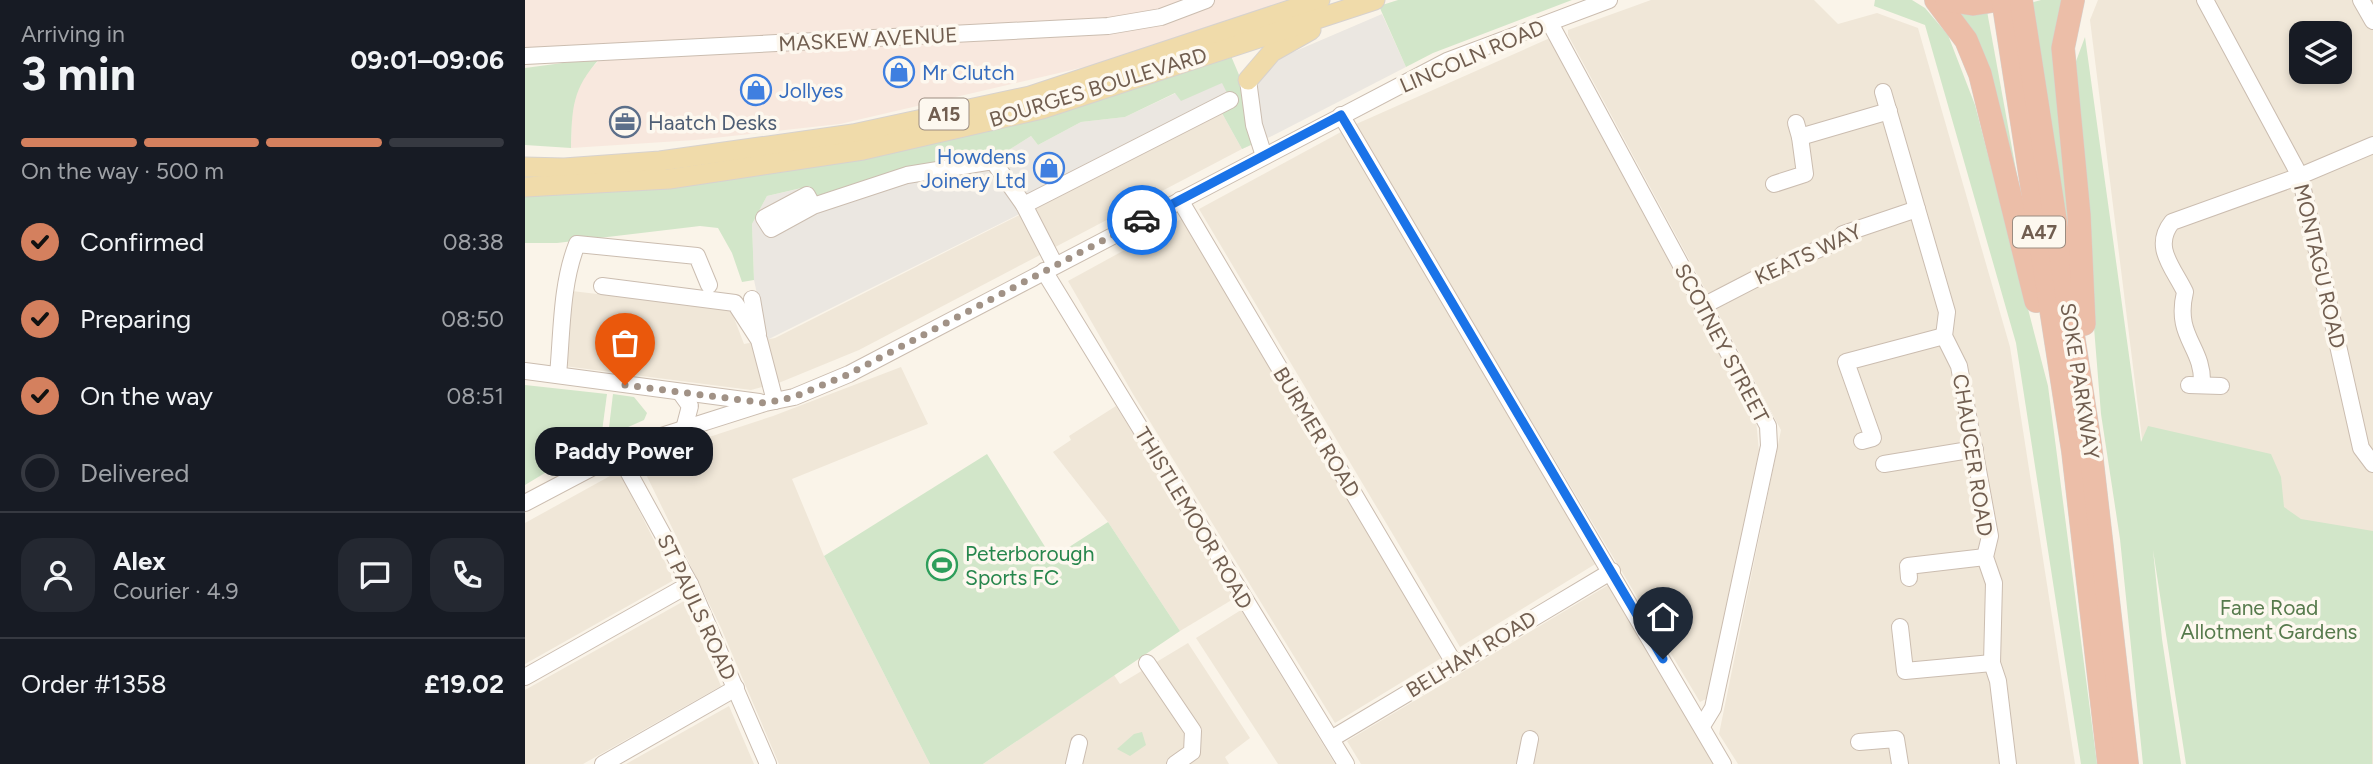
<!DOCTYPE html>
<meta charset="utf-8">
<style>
:root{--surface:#171b24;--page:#242831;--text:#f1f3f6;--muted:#9ea1a6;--line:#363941;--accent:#d4805e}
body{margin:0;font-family:Figtree,sans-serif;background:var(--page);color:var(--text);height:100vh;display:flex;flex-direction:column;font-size:26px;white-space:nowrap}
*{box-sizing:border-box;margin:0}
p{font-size:23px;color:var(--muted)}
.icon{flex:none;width:38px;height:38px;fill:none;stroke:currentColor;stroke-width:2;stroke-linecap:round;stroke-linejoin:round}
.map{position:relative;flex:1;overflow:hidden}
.sheet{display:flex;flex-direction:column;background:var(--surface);width:525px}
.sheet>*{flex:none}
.controls{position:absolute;left:1764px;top:21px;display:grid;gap:14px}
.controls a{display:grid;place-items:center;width:63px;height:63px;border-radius:14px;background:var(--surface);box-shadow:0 4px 10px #0003;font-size:35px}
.pin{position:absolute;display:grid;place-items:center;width:60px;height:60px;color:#fff;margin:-72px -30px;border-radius:50% 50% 50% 0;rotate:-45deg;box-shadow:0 0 7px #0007}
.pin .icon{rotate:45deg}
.courier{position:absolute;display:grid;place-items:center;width:70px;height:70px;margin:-35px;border:5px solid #1a73e8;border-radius:50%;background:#fff;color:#222;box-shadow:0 2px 9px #0007}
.bubble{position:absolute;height:49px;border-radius:21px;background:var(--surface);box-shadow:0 4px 10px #0003;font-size:23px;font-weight:700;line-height:49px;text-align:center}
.summary em{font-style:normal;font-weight:700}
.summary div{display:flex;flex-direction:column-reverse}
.summary{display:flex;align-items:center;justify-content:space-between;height:119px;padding:0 21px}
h1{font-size:46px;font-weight:700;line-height:52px}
.bar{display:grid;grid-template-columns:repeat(4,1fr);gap:10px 7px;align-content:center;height:84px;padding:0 21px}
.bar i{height:9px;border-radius:5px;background:var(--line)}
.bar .current{background:var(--accent)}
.bar p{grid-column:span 4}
.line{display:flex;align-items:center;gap:18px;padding:0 21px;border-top:2px solid var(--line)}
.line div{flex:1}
.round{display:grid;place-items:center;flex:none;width:74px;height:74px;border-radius:21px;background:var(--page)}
ol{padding:0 21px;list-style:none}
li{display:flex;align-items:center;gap:21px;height:77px}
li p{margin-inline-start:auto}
li .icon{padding:7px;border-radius:50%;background:var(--accent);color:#111;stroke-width:4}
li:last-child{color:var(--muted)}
li i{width:38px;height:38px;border:4px solid var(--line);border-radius:50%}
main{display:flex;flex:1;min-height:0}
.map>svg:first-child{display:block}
</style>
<main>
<section class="sheet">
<div class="summary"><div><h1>3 min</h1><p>Arriving in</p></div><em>09:01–09:06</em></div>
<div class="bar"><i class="current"></i><i class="current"></i><i class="current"></i><i></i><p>On the way · 500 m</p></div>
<ol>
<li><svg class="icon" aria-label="check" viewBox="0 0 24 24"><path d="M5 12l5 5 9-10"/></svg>Confirmed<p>08:38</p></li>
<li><svg class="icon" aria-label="check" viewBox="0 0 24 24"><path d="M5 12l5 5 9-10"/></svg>Preparing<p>08:50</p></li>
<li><svg class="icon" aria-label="check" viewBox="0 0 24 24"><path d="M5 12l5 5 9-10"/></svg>On the way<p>08:51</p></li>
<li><i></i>Delivered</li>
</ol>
<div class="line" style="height:126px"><a class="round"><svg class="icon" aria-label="person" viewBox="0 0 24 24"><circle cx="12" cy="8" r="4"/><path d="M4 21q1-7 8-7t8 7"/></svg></a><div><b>Alex</b><p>Courier · 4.9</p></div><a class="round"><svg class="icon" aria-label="chat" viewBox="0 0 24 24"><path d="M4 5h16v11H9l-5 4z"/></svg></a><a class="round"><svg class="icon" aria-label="phone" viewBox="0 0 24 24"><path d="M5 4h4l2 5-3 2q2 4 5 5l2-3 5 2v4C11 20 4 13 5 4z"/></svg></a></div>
<div class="line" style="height:91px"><div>Order #1358</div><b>£19.02</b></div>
</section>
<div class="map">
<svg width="1848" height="764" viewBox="0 0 1848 764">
<rect width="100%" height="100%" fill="#faf4e9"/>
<g fill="#f0e7d8" fill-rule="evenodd">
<polygon points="1126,0 1289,0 1313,24 1352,13 1393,28 1485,347 1550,764 1213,764 1194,734 1256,430 1043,35 1043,30"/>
<path d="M1573 0H1848V764H1663L1617 439 1565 20ZM1776 33H1815V72H1776Z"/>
<polygon points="1025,38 1231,420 1234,451 1185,697 1175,702 829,125"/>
<polygon points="697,113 717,149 334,350 256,382 226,390 39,366 47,291 206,310 219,344 250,338"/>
<polygon points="816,132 1072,563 935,647 674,209"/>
<polygon points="658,218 918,657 810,723 608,394 543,281"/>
<polygon points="376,367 403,424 267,479 299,556 405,764 254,764 196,628 114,460 248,416"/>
<polygon points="591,406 710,598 655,631 583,522 528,452 546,440 544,436"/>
<polygon points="94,471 149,580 0,664 0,523"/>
<polygon points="1085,584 1193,764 836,764 822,741"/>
<polygon points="159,601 196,686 58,764 0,764 0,690"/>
<polygon points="716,610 810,764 753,764 671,638"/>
<polygon points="663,643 725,738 700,757 704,764 458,764 589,675 595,684"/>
<polygon points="204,706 229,764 101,764"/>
</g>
<polygon fill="#f8e8de" points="0,0 776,0 594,59 315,124 170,140 46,148 47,106 57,78 91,43 0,50"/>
<polygon fill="#ebe7e1" points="857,14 881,67 747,136 717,149 697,113 242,340 229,280 227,224 242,196 286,186 288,196 381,169 461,154 474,156 506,136 513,145 556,122 600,117 651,93 656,100"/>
<g fill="#d2e6c9">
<polygon points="873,0 1047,0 908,53 881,67 854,6"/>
<polygon points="1350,0 1387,0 1400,8 1423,35 1450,105 1523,386 1572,764 1556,764 1491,343 1400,25 1349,6"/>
<polygon points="1516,0 1543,0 1548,263 1505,3"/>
<polygon points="1426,9 1462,11 1497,203"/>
<polygon points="1560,37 1616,442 1623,426 1746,454 1756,477 1759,507 1776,519 1848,531 1847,764 1661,764 1628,550 1637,639 1656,764 1618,764 1595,539 1576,414 1556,167 1550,64"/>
<polygon points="706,56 720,89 730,143 717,149 697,113 709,107 697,83 656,101 650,93 600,117 556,122 513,145 506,136 474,156 461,154 381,169 288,197 285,186 242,196 227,224 229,280 217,282 207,253 193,228 175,226 32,243 0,243 0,197 15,192"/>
<path d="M75 58C47 89 47 108 46 148L0 145V68Z"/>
<polygon points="0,385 82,394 76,439 0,485"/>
<polygon points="88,394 109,397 122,413 119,420 83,436"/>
<polygon points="462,454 527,558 583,522 655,631 458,764 405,764 299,556"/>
<polygon points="617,732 621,745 605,756 592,749 609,734"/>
</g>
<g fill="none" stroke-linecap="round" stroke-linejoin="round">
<g stroke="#cbbdb0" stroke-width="18">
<g id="minor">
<polyline points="1680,0 1775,176 1836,448 1848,464"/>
<polyline points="1836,0 1848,21"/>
<polyline points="1025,23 1243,426 1244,446 1188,708 1177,726"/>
<polyline points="0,56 583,26 636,17 681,0"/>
<polyline points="723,80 729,125 739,156"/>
<polyline points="1358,92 1422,312 1419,336 1434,366 1465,536 1460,557 1469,583 1467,663 1473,681 1483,764"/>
<polyline points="816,115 1198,764"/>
<polyline points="1271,123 1275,137 1364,111"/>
<polyline points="1249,184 1280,174 1275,137"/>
<polyline points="655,200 929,663"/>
<polyline points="499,205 705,100"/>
<polyline points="288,206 282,195 239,218 246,229 288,206 382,175 468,161 499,205 530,265"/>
<polyline points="519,271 821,764"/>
<polyline points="77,286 210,303 234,340 250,401"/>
<polyline points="227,299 233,334"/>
<polyline points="1178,306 1263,262 1311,242 1318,234 1392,209"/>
<polyline points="0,371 234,402"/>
<path d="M33 375C37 332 36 284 52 244L172 256 184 285"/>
<polyline points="1664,385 1696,386"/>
<path d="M1677 385C1679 346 1649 338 1660 292 1648 267 1627 247 1647 222L1775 176 1848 145"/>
<polyline points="155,392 165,406 159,429"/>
<polyline points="1337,441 1348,438 1321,362 1419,336"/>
<polyline points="93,453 165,584 243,764"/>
<polyline points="1359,464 1450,449"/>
<polyline points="0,503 114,443 240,403 269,397 324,374 922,61 1084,0"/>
<polyline points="1384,578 1383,566 1460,557"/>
<polyline points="1375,627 1380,671 1467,663"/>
<polyline points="622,663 668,731 667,752 650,764"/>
<polyline points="0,677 165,584"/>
<polyline points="806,739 1087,571"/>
<polyline points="1334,742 1371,739 1375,764"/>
<polyline points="78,764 211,688"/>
<polyline points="549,764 554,743"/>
<polyline points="1000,764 1005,739"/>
</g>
</g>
<g stroke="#d7d2ce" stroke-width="21">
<g id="major">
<polyline points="723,80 747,52 786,30"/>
<polyline points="0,167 39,168 135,161 328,134 505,96 795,0"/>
<polyline points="0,187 144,179 338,150 517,109 850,0"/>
</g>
</g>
<g stroke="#d7d2ce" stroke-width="24">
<g id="highway">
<polyline points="1411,0 1441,40 1455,74 1511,301"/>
<polyline points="1422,0 1448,4 1474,0"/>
<polyline points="1478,0 1548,451 1584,764"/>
<polyline points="1496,0 1565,444 1602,764"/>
<polyline points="1548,0 1538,48 1554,215 1559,324"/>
</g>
</g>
<use href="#minor" stroke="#fff" stroke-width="16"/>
<use href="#major" stroke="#f0dbaa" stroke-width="19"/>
<use href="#highway" stroke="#ecbea8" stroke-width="23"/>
</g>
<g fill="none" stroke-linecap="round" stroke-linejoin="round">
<polyline stroke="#a19286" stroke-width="7" stroke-dasharray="0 12.6" points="100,385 240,403 269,397 324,374 617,220"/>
<polyline stroke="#1a73e8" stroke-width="9" points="617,220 816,115 1138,659"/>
</g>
<defs>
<g id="shop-ring" transform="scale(1.575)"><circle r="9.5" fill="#fdf8ef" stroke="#3f7fe0" stroke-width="1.5"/><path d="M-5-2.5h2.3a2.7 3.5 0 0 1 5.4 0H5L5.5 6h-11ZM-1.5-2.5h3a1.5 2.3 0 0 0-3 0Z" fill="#3f7fe0"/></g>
<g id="office-ring" transform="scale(1.575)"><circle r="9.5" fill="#fdf8ef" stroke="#5c6f8a" stroke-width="1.5"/><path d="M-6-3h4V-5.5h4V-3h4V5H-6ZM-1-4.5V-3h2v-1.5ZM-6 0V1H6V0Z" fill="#5c6f8a"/></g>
<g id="stadium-ring" transform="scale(1.575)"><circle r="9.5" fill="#fdf8ef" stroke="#2e9e5b" stroke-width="1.5"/><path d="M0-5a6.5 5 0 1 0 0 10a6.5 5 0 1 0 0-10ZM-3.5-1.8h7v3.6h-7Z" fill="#2e9e5b"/></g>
</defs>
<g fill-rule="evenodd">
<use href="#shop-ring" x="374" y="72"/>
<use href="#shop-ring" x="231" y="90"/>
<use href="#office-ring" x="100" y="122"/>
<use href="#shop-ring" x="524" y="168"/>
<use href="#stadium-ring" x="417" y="565"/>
</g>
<g text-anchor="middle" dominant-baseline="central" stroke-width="7" stroke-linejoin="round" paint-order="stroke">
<g fill="#fdf8ef" stroke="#9b8c80" stroke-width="2">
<rect x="394.5" y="98.5" width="49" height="31" rx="5"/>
<rect x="1488" y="216.5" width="52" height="31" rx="5"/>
</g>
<g font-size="19" font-weight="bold" fill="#715e50">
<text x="419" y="114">A15</text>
<text x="1514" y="232">A47</text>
</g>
<g font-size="21" fill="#715e50" stroke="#fdf8ef">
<text transform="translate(343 39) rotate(-3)">MASKEW AVENUE</text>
<text transform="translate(947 56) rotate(-23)">LINCOLN ROAD</text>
<text transform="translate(573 87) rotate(-17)">BOURGES BOULEVARD</text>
<text transform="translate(1283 254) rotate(-25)">KEATS WAY</text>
<text transform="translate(1795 266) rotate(77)">MONTAGU ROAD</text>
<text transform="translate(1197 343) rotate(62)">SCOTNEY STREET</text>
<text transform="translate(1555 381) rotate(81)">SOKE PARKWAY</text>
<text transform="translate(792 432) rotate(59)">BURMER ROAD</text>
<text transform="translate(1448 455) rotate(81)">CHAUCER ROAD</text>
<text transform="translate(669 518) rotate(59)">THISTLEMOOR ROAD</text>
<text transform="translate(172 607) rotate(65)">ST PAULS ROAD</text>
<text transform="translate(946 654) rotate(-31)">BELHAM ROAD</text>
</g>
<g font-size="21" fill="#366cbe" stroke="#fdf8ef" text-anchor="start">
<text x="397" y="72">Mr Clutch</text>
<text x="254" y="90">Jollyes</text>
<text x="501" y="156" text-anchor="end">Howdens<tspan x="501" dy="24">Joinery Ltd</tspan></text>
</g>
<g font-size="21" fill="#4e5e75" stroke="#fdf8ef" text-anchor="start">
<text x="123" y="122">Haatch Desks</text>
</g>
<g font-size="21" fill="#27864d" stroke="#fdf8ef" text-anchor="start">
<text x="440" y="553">Peterborough<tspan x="440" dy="24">Sports FC</tspan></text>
</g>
<g font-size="21" fill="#567a4c" stroke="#fdf8ef">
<text x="1744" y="607">Fane Road<tspan x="1744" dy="24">Allotment Gardens</tspan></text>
</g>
</g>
</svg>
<div class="controls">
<a><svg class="icon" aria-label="layers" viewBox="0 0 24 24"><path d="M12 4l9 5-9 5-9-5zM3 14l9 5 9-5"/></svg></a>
</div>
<div class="pin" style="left:100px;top:385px;background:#ea580c"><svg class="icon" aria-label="bag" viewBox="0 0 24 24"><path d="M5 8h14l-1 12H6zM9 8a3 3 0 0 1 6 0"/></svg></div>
<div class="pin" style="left:1138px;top:659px;background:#1f2937"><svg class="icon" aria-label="home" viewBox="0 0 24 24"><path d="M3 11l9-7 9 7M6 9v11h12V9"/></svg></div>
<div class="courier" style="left:617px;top:220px"><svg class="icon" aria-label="car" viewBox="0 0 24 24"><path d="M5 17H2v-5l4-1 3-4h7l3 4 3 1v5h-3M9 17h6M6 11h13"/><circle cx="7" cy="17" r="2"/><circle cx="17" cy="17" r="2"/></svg></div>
<div class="bubble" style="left:10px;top:427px;width:178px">Paddy Power</div>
</div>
</main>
